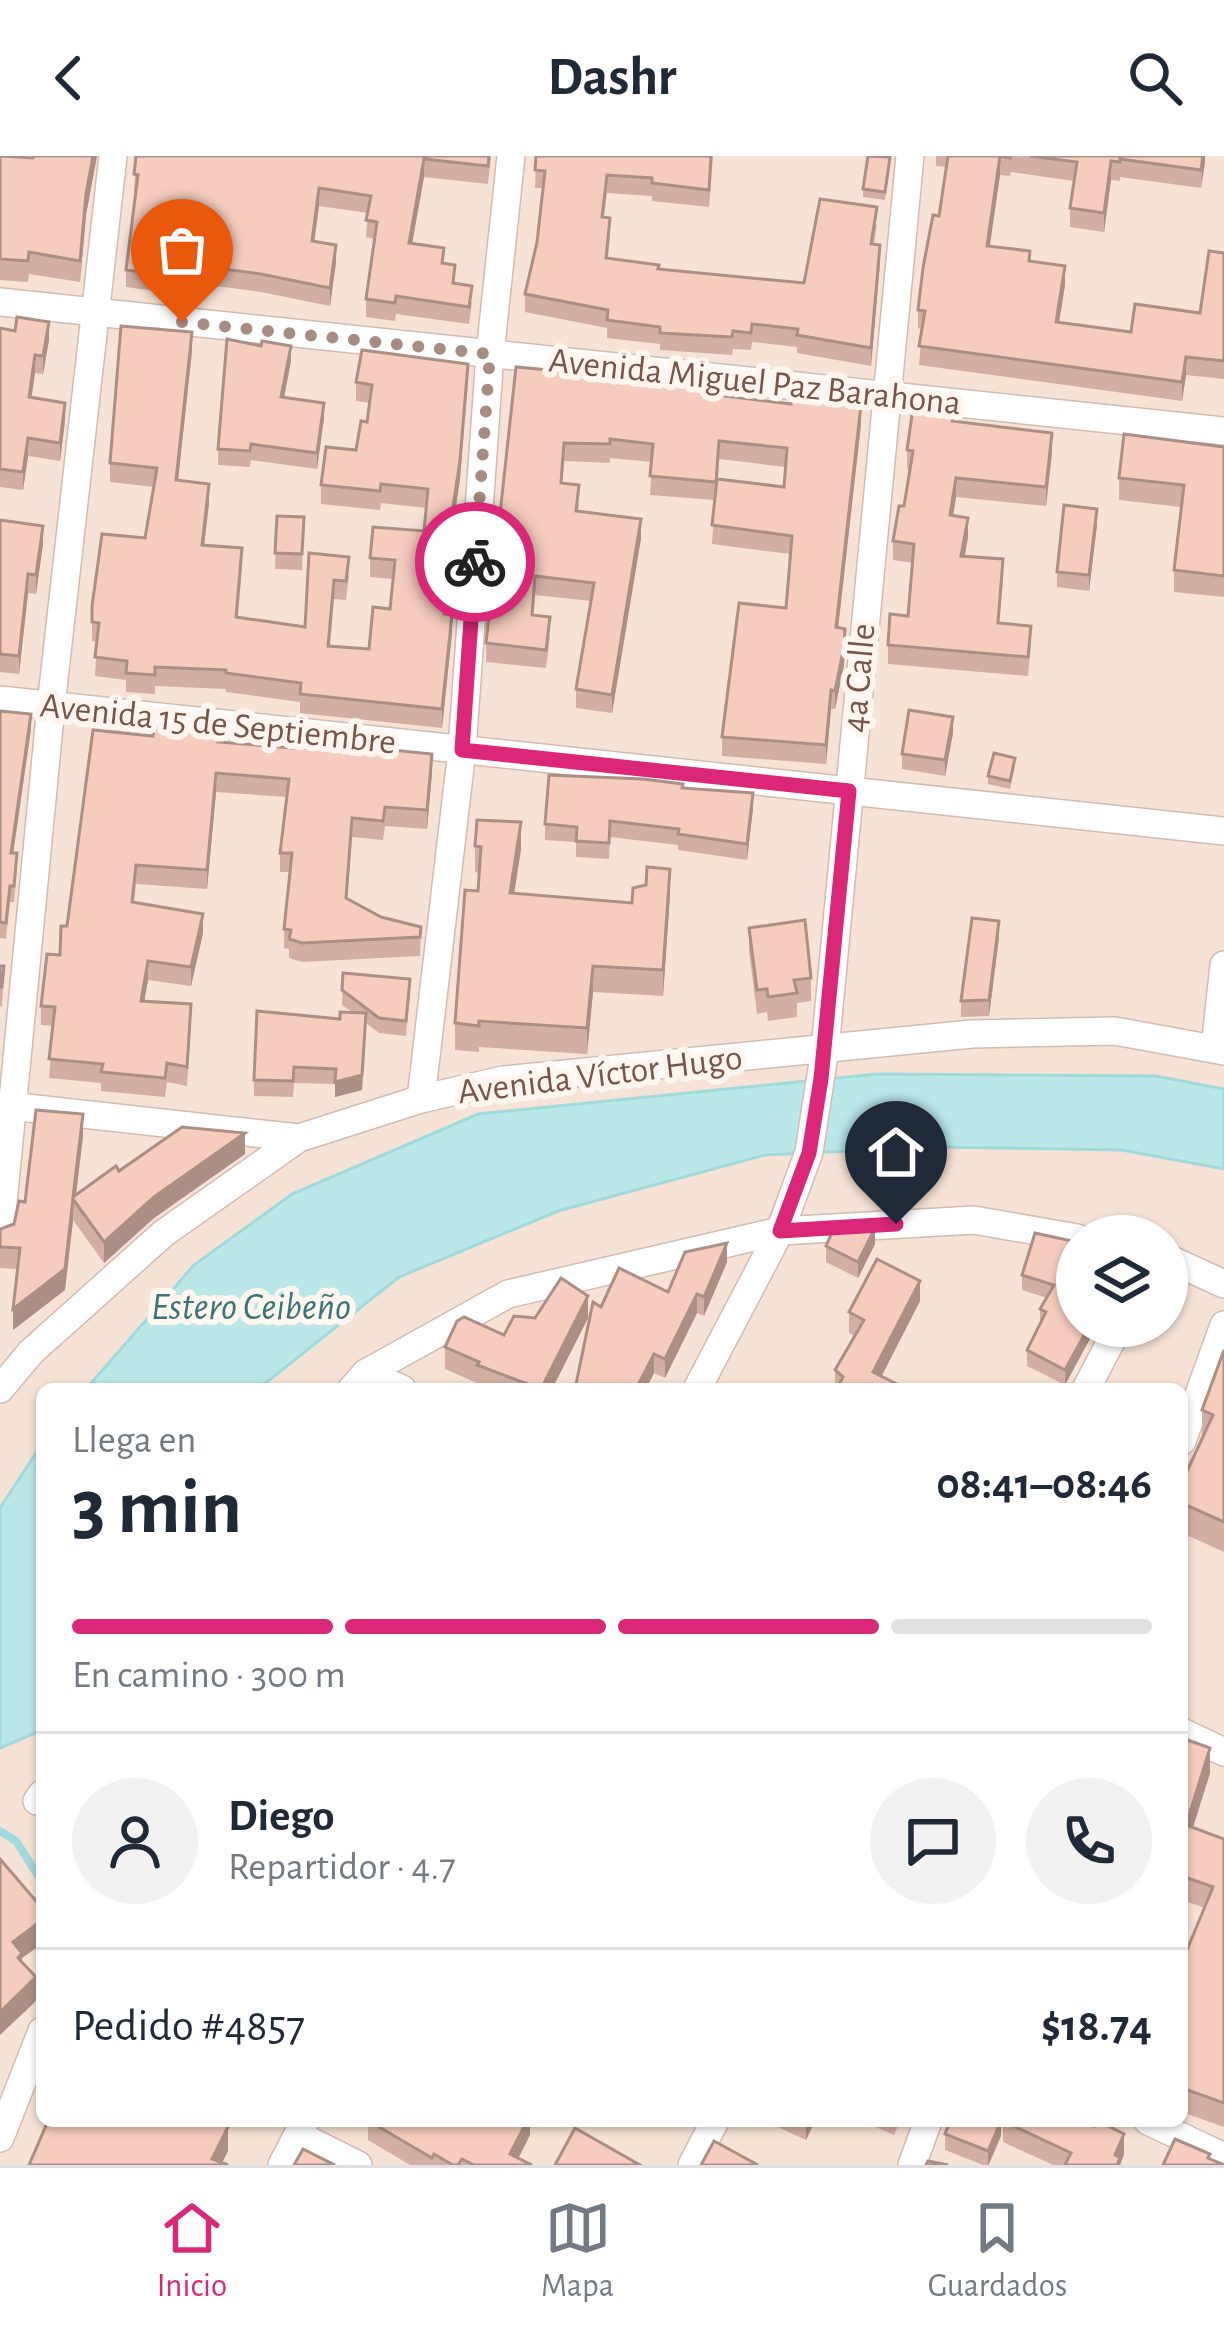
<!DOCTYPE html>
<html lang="es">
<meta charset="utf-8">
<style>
:root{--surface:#fff;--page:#f2f2f3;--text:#1f2937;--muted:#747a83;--line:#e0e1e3;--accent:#db2777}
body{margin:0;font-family:"Alegreya Sans",sans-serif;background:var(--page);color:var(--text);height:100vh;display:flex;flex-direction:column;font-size:45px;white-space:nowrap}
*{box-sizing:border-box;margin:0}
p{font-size:39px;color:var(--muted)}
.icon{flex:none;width:66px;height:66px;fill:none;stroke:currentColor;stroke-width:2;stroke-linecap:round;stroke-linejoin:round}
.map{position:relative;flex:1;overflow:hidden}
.details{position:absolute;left:36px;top:1227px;width:1152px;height:744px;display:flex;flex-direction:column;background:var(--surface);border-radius:18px;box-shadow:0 3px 9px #0004}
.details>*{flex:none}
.buttons{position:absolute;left:1056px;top:1059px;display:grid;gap:24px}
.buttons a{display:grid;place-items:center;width:132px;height:132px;border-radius:50%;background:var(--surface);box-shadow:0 3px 9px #0004;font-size:60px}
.pin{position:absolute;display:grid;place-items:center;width:102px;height:102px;color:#fff;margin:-123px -51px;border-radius:50% 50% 50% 0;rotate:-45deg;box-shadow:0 0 12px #0007}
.pin .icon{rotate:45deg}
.courier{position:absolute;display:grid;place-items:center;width:120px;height:120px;margin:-60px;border:9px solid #db2777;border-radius:50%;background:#fff;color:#222;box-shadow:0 3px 15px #0007}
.headline em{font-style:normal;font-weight:700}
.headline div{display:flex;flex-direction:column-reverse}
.headline{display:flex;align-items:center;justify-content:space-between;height:204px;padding:0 36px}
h1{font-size:78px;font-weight:700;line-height:90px}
.bar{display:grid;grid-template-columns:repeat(4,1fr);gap:18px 12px;align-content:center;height:144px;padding:0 36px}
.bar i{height:15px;border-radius:9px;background:var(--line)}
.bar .on{background:var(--accent)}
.bar p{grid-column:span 4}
.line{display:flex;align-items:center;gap:30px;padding:0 36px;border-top:3px solid var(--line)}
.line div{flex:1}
.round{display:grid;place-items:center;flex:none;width:126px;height:126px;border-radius:63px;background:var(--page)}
header{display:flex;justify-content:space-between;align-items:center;height:156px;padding:0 36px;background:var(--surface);font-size:54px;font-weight:700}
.tabs{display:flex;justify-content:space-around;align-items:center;height:168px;border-top:3px solid var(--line);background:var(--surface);font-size:33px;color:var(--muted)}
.tabs a{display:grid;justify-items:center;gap:6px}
.tabs .on{color:var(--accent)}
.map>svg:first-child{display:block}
</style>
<header><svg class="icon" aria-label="back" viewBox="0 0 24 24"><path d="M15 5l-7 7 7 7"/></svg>Dashr<svg class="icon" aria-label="search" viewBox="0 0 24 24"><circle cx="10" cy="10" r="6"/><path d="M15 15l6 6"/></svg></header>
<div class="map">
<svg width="1224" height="2009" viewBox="0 0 1224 2009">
<rect width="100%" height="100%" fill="#fef2e8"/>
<path fill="#f6e3d5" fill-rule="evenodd" d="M0 0H1224V2009H0ZM1077 1080H1167V1170H1077ZM42 1233H1182V1965H42Z"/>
<g fill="#bae8e9" stroke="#a0dadc" stroke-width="3">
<polygon points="877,918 1156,920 1224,933 1224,1013 1122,994 933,991 765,999 558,1055 399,1121 258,1233 86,1233 194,1109 292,1038 478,958"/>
<polygon points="42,1288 42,1574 0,1592 0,1352"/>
</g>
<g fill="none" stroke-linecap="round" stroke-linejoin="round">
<polyline stroke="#a0dadc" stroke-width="8" points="0,1675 16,1685 42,1726"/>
<g stroke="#d4bbaf" stroke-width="30">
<g id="minor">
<polyline points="0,146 1224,275"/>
<polyline points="0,544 1224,675"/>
<polyline points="1215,892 1224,809"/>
<polyline points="421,943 462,594 490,198 511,0"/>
<polyline points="0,949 299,982"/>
<polyline points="0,1078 51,550 113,0"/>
<polyline points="1167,1102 1224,1128"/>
<polyline points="366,1217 402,1233"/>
<polyline points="0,1233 31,1196 164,1077 299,982 421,943 503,924 972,878 1115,875 1224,895"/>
<polyline points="352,1233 366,1217 508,1138 780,1075 974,1064 1077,1082"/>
<polyline points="697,1233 780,1075 809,996 825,893 910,0"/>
<polyline points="1086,1233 1119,1170"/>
<polyline points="1182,1285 1224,1169"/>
<polyline points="1182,1576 1224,1596"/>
<polyline points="37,1645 42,1638"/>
<polyline points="1148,1965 1224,2001"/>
<polyline points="298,1979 358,2009"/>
<polyline points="0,1982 42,1875"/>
<polyline points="282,2009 305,1965"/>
<polyline points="692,2009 715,1965"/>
<polyline points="912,2009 928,1965"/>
</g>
</g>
<use href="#minor" stroke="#fff" stroke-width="27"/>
</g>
<g fill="#d3afa3" fill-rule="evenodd">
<polygon points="0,0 33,2 33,0 97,0 86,59 80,126 29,118 28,126 0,124"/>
<polygon points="136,0 491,0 488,28 424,21 412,87 444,108 455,128 472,147 469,168 396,158 395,165 366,161 366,143 375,83 366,81 368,57 319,50 314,86 336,106 330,150 261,136 170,124 168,137 126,131 126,114 136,36 134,36"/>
<polygon points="536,0 713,0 709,51 652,45 652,40 607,37 604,61 610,80 608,102 659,113 804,127 877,68 874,88 880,106 871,210 797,197 797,191 752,186 751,194 733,193 732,199 660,194 660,188 607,182 607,172 525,156 525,138 537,86 543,32 535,32"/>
<polygon points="936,0 1205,0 1201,32 1120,21 1120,25 1111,24 1104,76 1070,71 1070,52 1074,25 1011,16 1010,20 1000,19 990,90 1030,105 1065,129 1059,167 1131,176 1200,157 1224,97 1224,223 1186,219 1182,245 919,209 922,173 918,172 918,154 939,60 946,11 936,10"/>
<polygon points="890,9 885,44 863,41 863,33"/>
<polygon points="0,172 49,184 43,218 35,217 31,242 65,265 60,305 28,300 23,334 0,331"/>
<polygon points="192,195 178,324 209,347 204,389 242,411 238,461 305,471 309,397 349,420 346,444 334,443 330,490 369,493 390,453 393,423 370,421 370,402 424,375 426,352 381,347 380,354 321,348 321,329 356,294 367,266 370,247 356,245 356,226 468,227 460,323 447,412 450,431 446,458 452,477 442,572 300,557 300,546 226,536 226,533 155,530 155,538 126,536 126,524 95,520 97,486 92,485 92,450 145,382 154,331 110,326 110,307"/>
<polygon points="291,205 284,241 324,262 317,313 251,304 250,311 218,309 218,293"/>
<path d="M516 211 623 222 861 268 838 472 845 492 844 509 835 553H831L826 608 722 600V581L786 452 790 398 712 388 715 344 650 339 652 306 610 302V307L564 305 562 327 579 348 578 355 641 382 612 557 576 552V533L591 445 535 439 533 460 550 480 546 512 486 506V487ZM719 303 786 311 784 331 718 323Z"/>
<polygon points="953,265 1052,296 1046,350 956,341 953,359 968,381 965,400 1003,423 999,467 1031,489 1028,520 888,508 888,489 908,460 913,407 893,404 893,385 904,350 910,314 907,313 907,294"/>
<polygon points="1224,291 1224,441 1174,436 1174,414 1181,351 1119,344 1119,322"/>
<polygon points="277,360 304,361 302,414 275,413"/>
<polygon points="0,364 43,388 36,438 28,437 19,518 0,516"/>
<polygon points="1097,369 1089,435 1057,431 1057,416"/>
<polygon points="0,555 31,573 13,697 17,713 14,746 10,746 6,783 0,782"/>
<polygon points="953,577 945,620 902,613 902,598"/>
<polygon points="219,586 432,617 427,673 385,670 383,684 352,681 347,743 381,761 421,771 420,800 302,806 289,802 289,793 284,792 284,773 290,716 280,716 280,697 287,641 216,636 207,733 136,728 134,746 203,777 191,830 148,824 144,845 191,867 187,930 167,926 165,941 101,935 101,927 49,922 53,870 41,869 41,850 60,799 67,770"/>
<polygon points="1015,610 1010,633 988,628 988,620"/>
<polygon points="682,632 753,652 747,704 678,694 678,689 610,681 609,703 576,701 576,686 545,684 545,668"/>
<polygon points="475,690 521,693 514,738 632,747 670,739 663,840 593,836 587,898 479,891 479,896 455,894 455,867 478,735 479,717 475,716"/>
<polygon points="749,772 811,822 811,845 797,847 797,861 768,865 767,856 757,858 749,795"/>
<polygon points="999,781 989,860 961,861 961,845"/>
<polygon points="0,810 4,810 2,851 0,850"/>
<polygon points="343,817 410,838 406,880 379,877 366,867 362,934 335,941 335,928 294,927 293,941 254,940 254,924 352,856 342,849"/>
<polygon points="83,980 76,1039 119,1015 245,998 154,1062 104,1107 73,1064 65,1134 13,1174 18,1113 0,1112 0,1073 14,1068 25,1046"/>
<polygon points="875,1088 858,1122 826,1106 826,1090"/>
<polygon points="1072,1101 1062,1132 1077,1140 1065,1229 1027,1210 1027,1194 1040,1167 1040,1153 1047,1142 1022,1134 1022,1119"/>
<polygon points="727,1106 704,1160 697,1157 665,1222 654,1217 646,1233 575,1233 601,1151 668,1136"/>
<polygon points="920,1145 881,1220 907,1233 835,1233 835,1214 855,1180 849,1177 849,1156"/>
<polygon points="535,1162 588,1162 552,1233 481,1233 477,1231 477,1227 445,1213 445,1191 504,1179"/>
<polygon points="1224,1194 1224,1396 1182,1377 1182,1347 1202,1283 1202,1254"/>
<polygon points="1182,1582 1210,1617 1193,1672 1224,1683 1224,1971 1182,1956 1182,1806 1205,1752 1182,1744"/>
<polygon points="368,1965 530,1965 530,1979 518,2002 532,2009 410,2009 368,1984"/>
<polygon points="765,1965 815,1965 806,1984"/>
<polygon points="862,1965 900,1965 894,1979"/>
<polygon points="1003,1966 1124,1998 1120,2009 1053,2009 1003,1986"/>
<polygon points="945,1978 1001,1980 989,2009 983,2009 945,1994"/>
</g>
<g fill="#ac8f84">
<polygon points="93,0 97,0 86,59 80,126 86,38"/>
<polygon points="1000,0 1000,19 987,108 987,90"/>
<polygon points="1203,0 1205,0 1205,7 1201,32"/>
<polygon points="424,3 424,21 409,105 409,87"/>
<polygon points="1111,5 1111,24 1104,76 1104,57"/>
<polygon points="319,32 319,50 312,103 312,85"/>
<polygon points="336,89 336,106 330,150 330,132"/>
<polygon points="880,89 880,106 871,210 871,192"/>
<polygon points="1065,110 1065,129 1056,185 1056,166"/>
<polygon points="49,166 49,184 43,218 43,200"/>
<polygon points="192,176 192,195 176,343 176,324"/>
<polygon points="291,190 291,205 281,257 281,241"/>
<polygon points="35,199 35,217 29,259 29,241"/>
<polygon points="1186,201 1186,219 1182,245 1182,226"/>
<polygon points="468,208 460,323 444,430 444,412"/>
<polygon points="65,247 65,265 60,305 60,287"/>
<polygon points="324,247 324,262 317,313 317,297"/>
<polygon points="861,249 861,268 836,490 836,471"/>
<polygon points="1052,277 1052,296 1046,350 1046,331"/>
<polygon points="28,282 28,300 23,334 23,316"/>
<polygon points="956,322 956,341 950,378 950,359"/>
<polygon points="209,328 209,347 202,408 202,389"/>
<polygon points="1097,353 1097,369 1089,435 1089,419"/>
<polygon points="968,362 968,381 961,419 961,400"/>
<polygon points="641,363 641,382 612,557 612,539"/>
<polygon points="43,370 43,388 36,438 36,419"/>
<polygon points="28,418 28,437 19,518 19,500"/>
<polygon points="452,459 452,477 442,572 442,553"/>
<polygon points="845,473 844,509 835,553 835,535"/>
<polygon points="831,534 831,553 826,608 826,589"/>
<polygon points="31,558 31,573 11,712 11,697"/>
<polygon points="953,561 953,577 945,620 945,604"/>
<polygon points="432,598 432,617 427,673 427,654"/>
<polygon points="216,617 216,636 207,733 207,714"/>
<polygon points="753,637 753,652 747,704 747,688"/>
<polygon points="521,666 521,693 510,763 510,737"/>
<polygon points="670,713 670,739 663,840 663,814"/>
<polygon points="203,758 203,777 191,830 191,811"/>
<polygon points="999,765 999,781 989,860 989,844"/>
<polygon points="148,805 148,824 141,864 141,845"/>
<polygon points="593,810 593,836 587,898 587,872"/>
<polygon points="366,857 362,934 335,941 335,926"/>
<polygon points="83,958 83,980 75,1046 73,1043"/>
<polygon points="245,977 245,998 154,1062 104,1107 104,1086 154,1041"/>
<polygon points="73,1043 73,1064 65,1134 13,1174 13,1153"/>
<polygon points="875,1072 875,1088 858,1122 858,1106"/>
<polygon points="1072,1085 1072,1101 1058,1146 1058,1130"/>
<polygon points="727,1087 727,1106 704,1160 704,1141"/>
<polygon points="920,1125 920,1145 875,1233 873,1216"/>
<polygon points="697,1138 697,1157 665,1222 665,1203"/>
<polygon points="588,1140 588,1162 552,1233 541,1233"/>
<polygon points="1089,1170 1097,1170 1065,1229 1065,1214"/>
<polygon points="654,1198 654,1217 646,1233 636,1233"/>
<polygon points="1210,1592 1210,1617 1186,1693 1186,1669"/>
<polygon points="42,1764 42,1788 22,1802 22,1820 13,1786"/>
<polygon points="36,1821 36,1845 0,1879 0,1856"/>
<polygon points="527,1965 530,1965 530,1979 515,2009 510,1998"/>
<polygon points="807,1965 815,1965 806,1984 806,1968"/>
<polygon points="1001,1965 1001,1980 988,2009 988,1995"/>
<polygon points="228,1971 228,1995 221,2009 212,2003"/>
<polygon points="1124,1978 1124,1998 1120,2009 1115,2009 1115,1999"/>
</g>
<g fill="#f5ccbd" stroke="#ac8f84" stroke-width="3">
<polygon points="0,0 33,2 33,0 93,0 86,38 80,105 29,96 28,105 0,103"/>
<polygon points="136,0 489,0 488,10 424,3 409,87 444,92 442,107 455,109 453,127 472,130 469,151 396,140 395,147 366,143 377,66 366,64 371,40 319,32 312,85 336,89 330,132 261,118 170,106 168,119 126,114 138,19 134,18"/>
<polygon points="536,0 711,0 709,34 652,27 652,22 607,19 602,61 610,62 606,102 659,109 658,113 804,127 820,43 877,51 871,88 880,89 871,192 797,179 798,173 752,168 751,177 733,175 732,181 660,177 660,171 607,164 608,154 525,138 537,86 545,15 535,14"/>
<polygon points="868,0 890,1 885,36 863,33"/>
<polygon points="948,0 1011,0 1010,2 1000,0 987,90 1030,95 1029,105 1065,110 1056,166 1131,176 1135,148 1200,157 1209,95 1224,97 1224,205 1186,201 1182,226 919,190 925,155 918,154 923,112 933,59 939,60"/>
<polygon points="1030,0 1203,0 1201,14 1120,3 1120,6 1111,5 1104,57 1070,52 1077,6"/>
<polygon points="17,161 49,166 43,200 35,199 29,241 65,247 60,287 28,282 23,316 0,313 0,172 15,175"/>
<polygon points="121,170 192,176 176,324 209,328 202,389 242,392 236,461 305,471 309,397 349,401 346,425 334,424 328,490 369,493 373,451 390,453 395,404 370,402 373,371 424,375 428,333 381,328 380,335 321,329 326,291 356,294 361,265 367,266 372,229 356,226 362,194 468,208 460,304 444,412 450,412 444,458 452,459 442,553 300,538 301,527 226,517 226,514 155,511 155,519 126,517 127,505 95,501 99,467 92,466 92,450 102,378 145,382 157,312 110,307"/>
<polygon points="227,183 261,190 262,185 291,190 281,241 324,247 317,297 251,288 250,295 218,293"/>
<polygon points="593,210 623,214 622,222 716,231 716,239 791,248 791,242 861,249 836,471 845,473 844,490 835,535 831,534 826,589 722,581 739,447 786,452 792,380 712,369 717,323 784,331 787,292 719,285 716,326 650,320 653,288 610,283 610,288 564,287 561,327 579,329 576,355 641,363 612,539 576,533 594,427 535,420 532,459 550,461 546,494 486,487 516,211 593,218"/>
<polygon points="913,252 953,258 952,265 1052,277 1046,331 956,322 950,359 968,362 961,400 1003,403 998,467 1031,470 1028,501 888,489 890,458 908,460 914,388 893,385 899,350 904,350 913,295 907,294"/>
<polygon points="1124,278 1224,291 1224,420 1174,414 1184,329 1119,322"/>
<polygon points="1064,349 1097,353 1089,419 1057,416"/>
<polygon points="277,360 304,361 302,398 275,397"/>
<polygon points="0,364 43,370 36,419 28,418 19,500 0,498"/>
<polygon points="909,554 953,561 945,604 902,598"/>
<polygon points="0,555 31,558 11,697 17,697 14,730 10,730 6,767 0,766"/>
<polygon points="154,572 219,577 218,586 292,592 293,587 324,587 432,598 427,654 385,651 383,665 352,662 346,742 381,761 421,771 420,781 302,787 289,783 291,774 284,773 292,697 280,697 289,623 216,617 207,714 136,709 132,746 203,758 191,811 148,805 141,845 191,848 187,911 167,907 165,922 101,916 103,908 49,903 55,851 41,850 47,798 60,799 61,770 67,770 93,574 153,580"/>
<polygon points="994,597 1015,602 1010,625 988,620"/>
<polygon points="549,619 643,623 683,628 682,632 753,637 747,688 678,678 679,673 610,665 609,687 576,685 577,671 545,668"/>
<polygon points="477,664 521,666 510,737 632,747 633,732 646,729 647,711 670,713 663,814 593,810 587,872 479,865 479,870 455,867 465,734 478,735 481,691 475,690"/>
<polygon points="972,762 999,765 989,844 961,845"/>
<polygon points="805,764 811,822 794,824 797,837 768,841 767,833 757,834 749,772"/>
<polygon points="0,810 4,810 2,831 0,831"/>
<polygon points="343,817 410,823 406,865 379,862 342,834"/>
<polygon points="257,855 340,863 340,856 366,857 362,919 335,926 336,913 294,911 293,925 254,924"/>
<polygon points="36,954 83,958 73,1041 116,1010 119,1015 182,971 245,977 154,1041 104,1086 73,1043 65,1113 13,1153 20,1092 0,1091 0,1073 14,1068 19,1045 25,1046"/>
<polygon points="875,1072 858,1106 826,1090 833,1074"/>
<polygon points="1035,1077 1072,1085 1058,1130 1077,1140 1077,1170 1089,1170 1065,1214 1027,1194 1046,1156 1040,1153 1054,1129 1022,1119"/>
<polygon points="727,1087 704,1141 697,1138 665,1203 654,1198 636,1233 575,1233 593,1146 601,1151 619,1112 668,1136 685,1096"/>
<polygon points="877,1103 920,1125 873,1216 907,1233 837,1233 843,1221 835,1214 864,1164 849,1156"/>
<polygon points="561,1122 588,1140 541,1233 477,1209 479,1206 445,1191 457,1165 464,1161 504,1179 514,1160 535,1162"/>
<polygon points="1224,1194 1224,1366 1182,1347 1182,1326 1213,1259 1202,1254"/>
<polygon points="1182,1582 1210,1592 1186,1669 1224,1683 1224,1947 1182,1932 1182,1806 1213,1731 1182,1720"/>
<polygon points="0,1703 42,1752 42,1764 13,1786 22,1797 18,1802 36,1821 0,1856"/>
<polygon points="48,1965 218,1965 228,1971 212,2003 228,2009 29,2009"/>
<polygon points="369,1965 527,1965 510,1998 532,2009 474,2009 462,2003 458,2009 453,2009 434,1998 432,2002"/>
<polygon points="950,1965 1001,1965 988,1995 945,1978"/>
<polygon points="1003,1965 1070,1965 1094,1970 1098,1965 1124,1978 1115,1999 1120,2002 1117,2009 1065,2009 1071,1997"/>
<polygon points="575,1972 640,2009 555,2009"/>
<polygon points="1175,1983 1210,1998 1208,2002 1224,2009 1163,2009"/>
<polygon points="714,1985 758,2009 701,2009"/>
<polygon points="303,1993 335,2009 294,2009"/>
<polygon points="928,2005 948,2009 926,2009"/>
</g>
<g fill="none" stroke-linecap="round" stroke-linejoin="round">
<polyline stroke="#a88b81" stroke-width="12" stroke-dasharray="0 21.6" points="182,166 490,198 475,406"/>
<polyline stroke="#db2777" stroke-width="15" points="475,406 462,594 849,635 821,923 809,997 780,1075 896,1068"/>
</g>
<g text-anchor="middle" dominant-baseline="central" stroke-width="12" stroke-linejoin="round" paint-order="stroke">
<g font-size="36" fill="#7a5449" stroke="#fff7ef">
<text transform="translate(755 226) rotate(6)">Avenida Miguel Paz Barahona</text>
<text transform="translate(859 522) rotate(-85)">4a Calle</text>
<text transform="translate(218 568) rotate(6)">Avenida 15 de Septiembre</text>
<text transform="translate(600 919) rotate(-7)">Avenida Víctor Hugo</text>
</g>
<g font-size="39" font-style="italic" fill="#387679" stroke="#fff7ef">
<text x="251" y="1151">Estero Ceibeño</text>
</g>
</g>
</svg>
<div class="buttons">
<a><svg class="icon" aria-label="layers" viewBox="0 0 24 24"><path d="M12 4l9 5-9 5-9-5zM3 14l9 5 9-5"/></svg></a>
</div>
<div class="pin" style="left:182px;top:166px;background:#ea580c"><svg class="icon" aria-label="bag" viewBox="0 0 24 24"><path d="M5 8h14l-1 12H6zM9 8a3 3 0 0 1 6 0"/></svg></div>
<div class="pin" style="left:896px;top:1068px;background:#1f2937"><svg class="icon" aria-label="home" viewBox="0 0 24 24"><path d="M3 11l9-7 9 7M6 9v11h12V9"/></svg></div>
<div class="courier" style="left:475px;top:406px"><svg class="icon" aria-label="bike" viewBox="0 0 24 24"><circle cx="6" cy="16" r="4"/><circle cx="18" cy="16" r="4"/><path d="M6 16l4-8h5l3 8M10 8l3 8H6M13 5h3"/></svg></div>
<section class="details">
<div class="headline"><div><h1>3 min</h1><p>Llega en</p></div><em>08:41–08:46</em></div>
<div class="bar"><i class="on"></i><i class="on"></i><i class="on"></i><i></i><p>En camino · 300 m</p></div>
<div class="line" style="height:216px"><a class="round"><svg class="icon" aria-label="person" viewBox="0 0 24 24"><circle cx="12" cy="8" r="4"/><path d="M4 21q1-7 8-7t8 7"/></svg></a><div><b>Diego</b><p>Repartidor · 4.7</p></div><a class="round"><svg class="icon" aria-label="chat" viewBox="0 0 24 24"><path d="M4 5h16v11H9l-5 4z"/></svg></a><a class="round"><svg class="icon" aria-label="phone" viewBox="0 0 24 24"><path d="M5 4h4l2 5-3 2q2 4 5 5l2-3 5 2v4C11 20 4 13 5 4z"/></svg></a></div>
<div class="line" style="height:156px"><div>Pedido #4857</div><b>$18.74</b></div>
</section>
</div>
<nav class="tabs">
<a class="on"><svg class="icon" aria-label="home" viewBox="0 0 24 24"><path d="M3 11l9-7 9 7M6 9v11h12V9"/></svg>Inicio</a>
<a><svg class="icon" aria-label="map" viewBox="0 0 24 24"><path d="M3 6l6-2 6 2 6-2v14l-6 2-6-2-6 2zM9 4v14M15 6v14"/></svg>Mapa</a>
<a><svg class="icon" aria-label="saved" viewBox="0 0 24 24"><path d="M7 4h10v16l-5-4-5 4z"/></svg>Guardados</a>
</nav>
